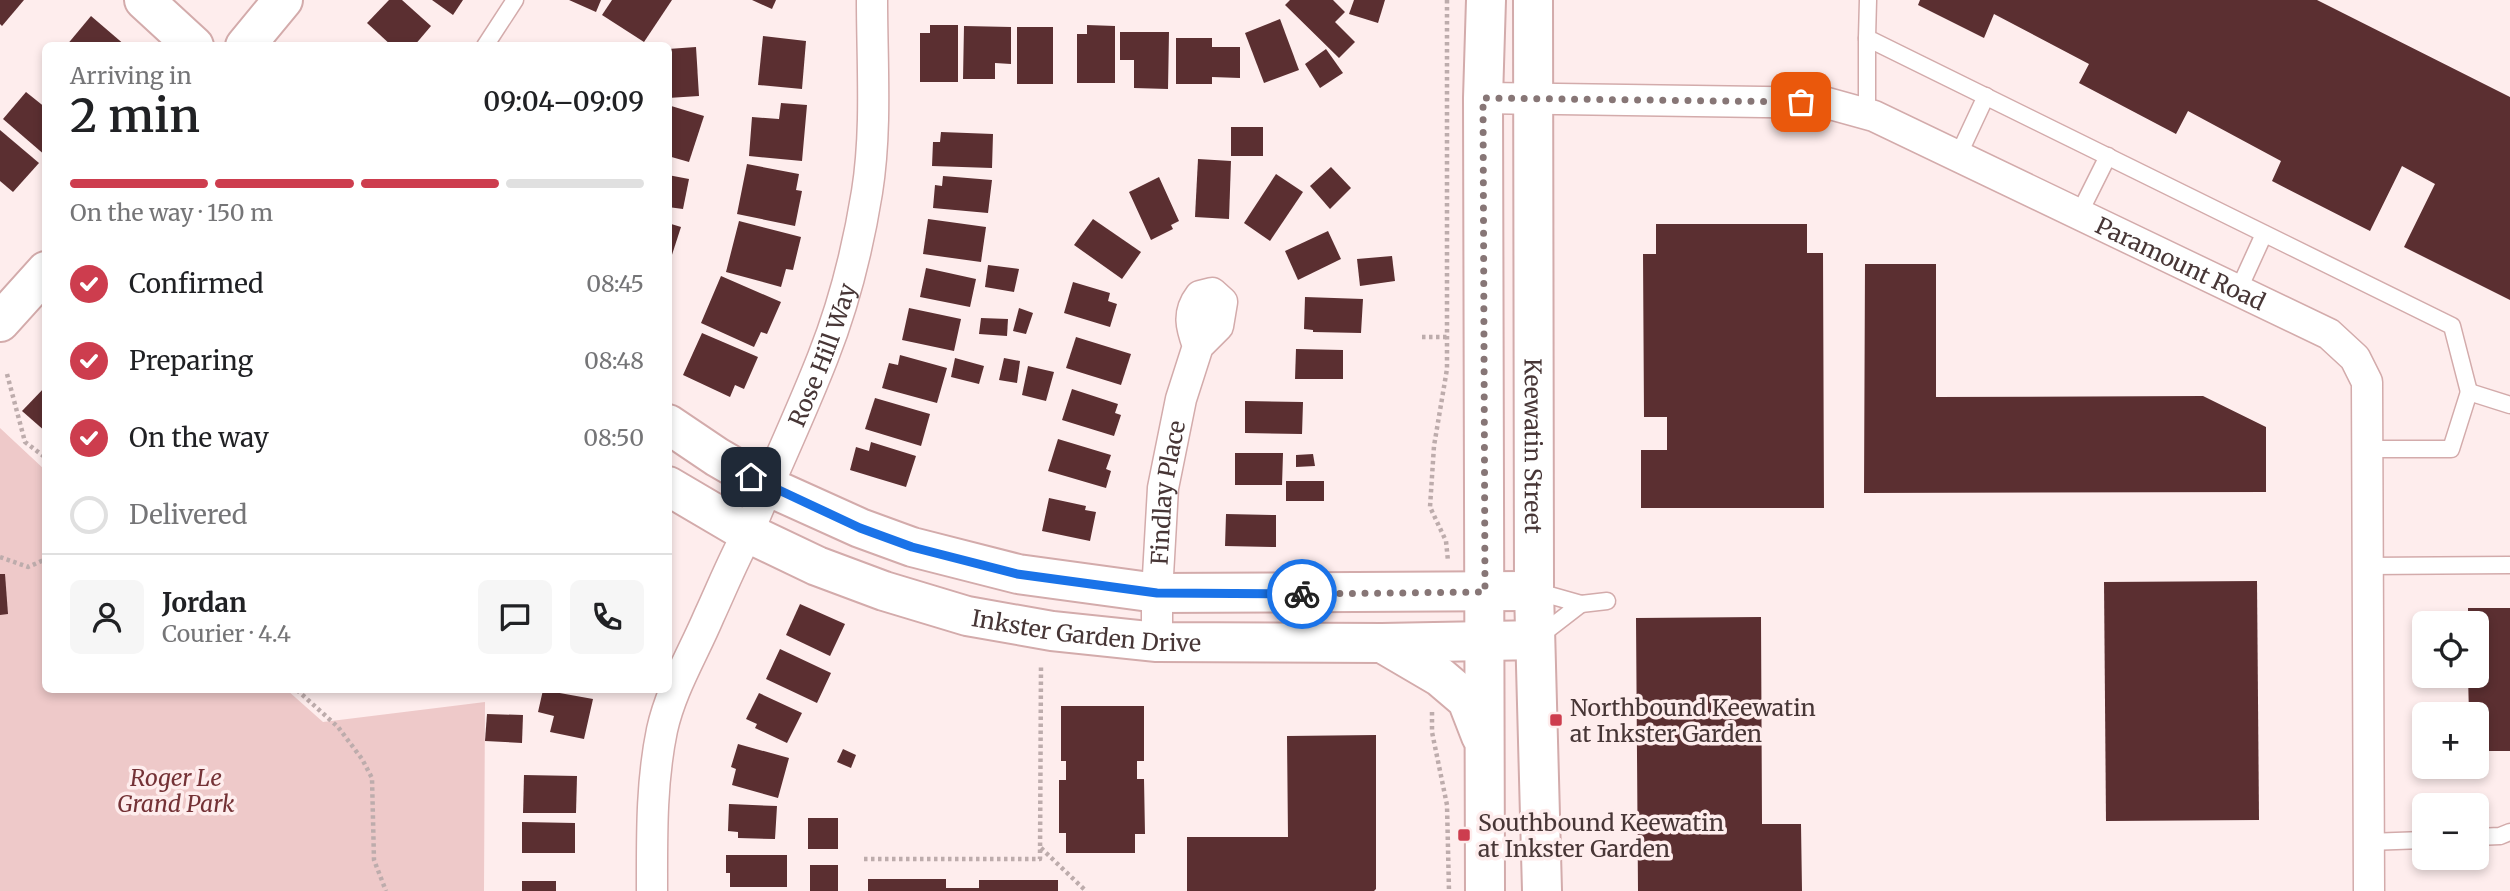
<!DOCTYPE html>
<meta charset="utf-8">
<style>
:root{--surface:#fff;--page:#f6f6f6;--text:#202124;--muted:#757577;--line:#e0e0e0;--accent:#cd3d4e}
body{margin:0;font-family:Merriweather,serif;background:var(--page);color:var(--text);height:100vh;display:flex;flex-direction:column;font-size:26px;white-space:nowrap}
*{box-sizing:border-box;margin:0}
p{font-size:23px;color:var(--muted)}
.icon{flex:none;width:38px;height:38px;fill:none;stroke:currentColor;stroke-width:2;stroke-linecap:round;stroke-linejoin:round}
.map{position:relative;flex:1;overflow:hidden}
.panel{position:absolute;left:42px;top:42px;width:630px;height:651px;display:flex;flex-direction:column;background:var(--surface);border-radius:10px;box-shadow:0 4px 10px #0003}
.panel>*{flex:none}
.buttons{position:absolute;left:2412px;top:611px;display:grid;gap:14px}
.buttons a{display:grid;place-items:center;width:77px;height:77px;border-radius:10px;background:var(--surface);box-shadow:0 4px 10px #0003;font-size:35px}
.pin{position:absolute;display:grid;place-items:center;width:60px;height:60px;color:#fff;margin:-30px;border-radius:14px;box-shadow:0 4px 10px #0006}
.courier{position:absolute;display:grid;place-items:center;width:70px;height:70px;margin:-35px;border:5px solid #1a73e8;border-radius:50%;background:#fff;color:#222;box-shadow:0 2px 9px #0007}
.summary em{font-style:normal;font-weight:600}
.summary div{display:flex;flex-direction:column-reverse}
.summary{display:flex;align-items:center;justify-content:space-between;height:119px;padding:0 28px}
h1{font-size:46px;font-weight:600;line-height:52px}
.bar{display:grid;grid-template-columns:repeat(4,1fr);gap:10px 7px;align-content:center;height:84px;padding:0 28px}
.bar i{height:9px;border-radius:5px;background:var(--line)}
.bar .selected{background:var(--accent)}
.bar p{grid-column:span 4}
.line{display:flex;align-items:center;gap:18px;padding:0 28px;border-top:2px solid var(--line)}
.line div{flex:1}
.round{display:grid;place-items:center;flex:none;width:74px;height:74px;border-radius:10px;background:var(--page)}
ol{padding:0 28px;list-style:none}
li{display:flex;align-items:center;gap:21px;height:77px}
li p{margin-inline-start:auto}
li .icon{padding:7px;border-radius:50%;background:var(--accent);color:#fff;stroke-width:4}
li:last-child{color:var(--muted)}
li i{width:38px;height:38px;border:4px solid var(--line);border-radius:50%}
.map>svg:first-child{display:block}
</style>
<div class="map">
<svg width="2510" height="891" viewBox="0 0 2510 891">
<rect width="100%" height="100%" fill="#feeded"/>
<polygon fill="#eec9c9" points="0,428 45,470 46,690 287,690 323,722 485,702 484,891 0,891"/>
<g fill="#5b2f31">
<polygon points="0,0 24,0 2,26 0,24"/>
<polygon points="389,0 402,0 431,26 414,46 392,46 367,23"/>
<polygon points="432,0 463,0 453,15"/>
<polygon points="569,0 601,0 596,12"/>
<polygon points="612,0 672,0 644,42 602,15"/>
<polygon points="752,0 776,0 772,9"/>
<polygon points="1290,0 1333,0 1345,12 1335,22 1355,42 1339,58 1285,5"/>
<polygon points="1354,0 1385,0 1378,23 1349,14"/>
<polygon points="1920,0 2317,0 2510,97 2510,300 2404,247 2435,184 2402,166 2370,231 2272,181 2281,161 2188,111 2176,134 2079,83 2089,64 1994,14 1984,38 1918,5"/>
<polygon points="91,16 126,46 66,46"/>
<polygon points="1280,19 1299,70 1264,83 1245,33"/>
<polygon points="930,25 958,25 958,82 920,82 920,33 930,33"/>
<polygon points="1087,25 1115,26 1115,83 1077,83 1077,34 1087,34"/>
<polygon points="964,26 1011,27 1011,64 995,63 995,79 963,79"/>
<rect x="1017" y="27" width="36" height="57"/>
<polygon points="1120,32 1169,32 1168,89 1134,88 1134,60 1120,60"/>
<polygon points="763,36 806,41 802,89 758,85"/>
<polygon points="1176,38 1212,38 1212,47 1240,47 1240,78 1212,77 1212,84 1176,84"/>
<polygon points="696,47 699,96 668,98 668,49"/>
<polygon points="1326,49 1343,73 1320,88 1305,64"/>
<polygon points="26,92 46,108 46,156 3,119"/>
<polygon points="781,103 807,105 802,161 749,156 752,117 779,119"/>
<polygon points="668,105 704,116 689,162 668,156"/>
<rect x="1231" y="127" width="32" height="29"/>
<polygon points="0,130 39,163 13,192 0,181"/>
<polygon points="941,132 993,134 992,168 932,166 933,142 940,142"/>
<polygon points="1198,159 1231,161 1229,219 1195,217"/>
<polygon points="747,164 799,174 796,190 802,191 795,226 737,214"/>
<polygon points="1331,167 1351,188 1330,209 1310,186"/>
<polygon points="1276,174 1303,192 1270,241 1244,223"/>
<polygon points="668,175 689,179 683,209 668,207"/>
<polygon points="943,176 992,180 988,213 933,208 935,185 942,186"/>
<polygon points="1159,177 1179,221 1171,225 1173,229 1151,240 1129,192"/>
<polygon points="928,219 986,227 981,262 923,254"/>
<polygon points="1093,219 1141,252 1122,279 1074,245"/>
<polygon points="739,221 801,237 793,270 786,269 781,287 726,272"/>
<polygon points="668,223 681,227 669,264 668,264"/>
<polygon points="1656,224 1807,224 1807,253 1823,253 1824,508 1641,508 1641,450 1667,450 1667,417 1644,417 1643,254 1656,254"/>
<polygon points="1328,231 1341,259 1298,280 1285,251"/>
<polygon points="1392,256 1395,281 1360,286 1357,259"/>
<polygon points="1865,264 1936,264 1936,397 2203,396 2266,427 2266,492 1864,493"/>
<polygon points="988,265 1019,269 1014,292 985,287"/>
<polygon points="926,268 976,279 970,307 920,297"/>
<polygon points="721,276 781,302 767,334 761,332 754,347 701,323"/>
<polygon points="1073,282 1110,293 1108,301 1117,304 1110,327 1064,313"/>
<polygon points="1305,297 1363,299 1361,333 1313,332 1313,330 1304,329"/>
<polygon points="909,308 961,319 954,351 902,340"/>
<polygon points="1019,308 1033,313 1026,334 1013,331"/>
<polygon points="981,318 1008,319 1007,336 979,334"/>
<polygon points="702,333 758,357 744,389 735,385 730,397 683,375"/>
<polygon points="1076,337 1131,354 1121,385 1066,368"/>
<polygon points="1296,349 1343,350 1343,379 1295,379"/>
<polygon points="900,355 947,368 937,403 882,388 889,363 898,365"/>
<polygon points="955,358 984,366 979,384 951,377"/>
<polygon points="1004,358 1020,361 1017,383 999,380"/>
<polygon points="1028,366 1054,372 1046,401 1022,395"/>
<polygon points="46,386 46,432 22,411"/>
<polygon points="1072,389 1118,404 1115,413 1121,415 1114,436 1062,420"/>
<polygon points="875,398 930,414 921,446 865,429"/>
<polygon points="1245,401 1303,402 1302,434 1245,433"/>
<polygon points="1058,439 1111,455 1106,469 1111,471 1106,488 1048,471"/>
<polygon points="871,442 916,456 906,487 850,470 856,447 869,451"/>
<polygon points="1235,453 1283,453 1282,485 1235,485"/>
<polygon points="1313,454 1315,466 1296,467 1296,455"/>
<rect x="1286" y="481" width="38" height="20"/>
<polygon points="1049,498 1086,506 1085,510 1096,512 1090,541 1042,531"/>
<polygon points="1226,514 1276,515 1276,547 1225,546"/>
<polygon points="0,574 5,574 8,614 0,615"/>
<polygon points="2257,581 2259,820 2106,821 2104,582"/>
<polygon points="800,604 845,624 830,656 786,635"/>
<polygon points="2468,608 2510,608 2510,751 2476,751 2476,714 2469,714 2468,676 2476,676 2476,623 2468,623"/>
<polygon points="1761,617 1762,824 1801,824 1802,891 1638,891 1636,618"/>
<polygon points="780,649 831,673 817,703 766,679"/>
<polygon points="543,690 593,699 584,739 550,732 554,716 538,712"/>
<polygon points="759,693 802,713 787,743 755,728 757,724 746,719"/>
<polygon points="1061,706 1144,706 1144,761 1137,761 1137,779 1144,779 1145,834 1135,834 1135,853 1066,853 1066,833 1059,833 1059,780 1066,780 1066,761 1061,761"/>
<polygon points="487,714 523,715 522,743 485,741"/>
<polygon points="1376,735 1376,889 1374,891 1187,891 1187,837 1288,837 1287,736"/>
<polygon points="738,744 789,758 778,798 732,785 736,769 731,767"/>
<polygon points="843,749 856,755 851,768 837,762"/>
<polygon points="524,775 577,776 576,813 523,813"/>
<polygon points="729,804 777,806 775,839 738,838 738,832 728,831"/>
<rect x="808" y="818" width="30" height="31"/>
<polygon points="522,822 575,823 575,853 522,853"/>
<polygon points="726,855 787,855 787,887 730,887 730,873 726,873"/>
<rect x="810" y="865" width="28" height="26"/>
<polygon points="868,879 946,879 946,888 979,888 979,880 1058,880 1058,891 868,891"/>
<rect x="522" y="881" width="34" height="10"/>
</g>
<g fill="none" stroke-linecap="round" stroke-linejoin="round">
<g stroke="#d3abab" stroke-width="19">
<g id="service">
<polyline points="1868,0 1867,38 2452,326 2469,392"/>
<polyline points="1867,38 1867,114"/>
<polyline points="485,46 515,0"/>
<polyline points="1958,156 1986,96"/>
<polyline points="2079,214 2108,156"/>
<polyline points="2238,291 2264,234"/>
<polyline points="2367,449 2451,449 2469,392 2510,405"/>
<polyline points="2367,566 2510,565"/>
<polyline points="1535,591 1581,604 1537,638"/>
<polyline points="1581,604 1607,601"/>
<polyline points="2476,837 2500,836 2510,832"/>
<polyline points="2368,842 2424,840"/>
</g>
</g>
<g stroke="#d3abab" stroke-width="33">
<g id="minor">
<path id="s1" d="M1483 98 1827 103 1874 116 2329 334 2355 358 2367 382 2369 891"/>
<path id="s2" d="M1157 642V593L1163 488 1181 399 1198 346 1218 326 1222 302 1212 293 1200 296C1187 313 1191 327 1198 346"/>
<path id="s3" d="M652 891C652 837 651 783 662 730 671 689 693 654 709 616 722 588 733 560 748 533 772 474 800 416 823 357 844 304 858 248 867 192 877 129 872 63 872 0"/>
</g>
</g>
<g stroke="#d3abab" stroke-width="42">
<g id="tertiary">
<polyline points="144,0 194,46"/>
<path id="s4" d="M1533 0 1534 591 1542 891"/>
<polyline points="245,46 283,0"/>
<polyline points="0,322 46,271"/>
<polyline points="668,424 717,457 767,486 860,528 912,547 1018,574 1157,593 1534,591"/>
<path id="s5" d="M668 486 748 533 817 566 884 591 967 616 1052 631 1157 642 1382 643 1535 640"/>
<polyline points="1382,643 1440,677 1467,700 1481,736"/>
<polyline points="1485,891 1483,98 1486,0"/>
</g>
</g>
<g stroke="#bdacac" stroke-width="4.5" stroke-dasharray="3.5 3.5" stroke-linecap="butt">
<polyline points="1447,0 1447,369 1434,446 1430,507 1446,541 1448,561"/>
<polyline points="1422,337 1449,337"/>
<polyline points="7,374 25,442 46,458"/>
<polyline points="0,557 28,567 46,559"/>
<polyline points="297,690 338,727 362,759 372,778 374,860 386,891"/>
<polyline points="1432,712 1432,732 1447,805 1449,891"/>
<polyline points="1041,848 1086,891"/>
<polyline points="864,859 1040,859 1041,665"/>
</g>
<use href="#service" stroke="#fff" stroke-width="16"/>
<use href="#minor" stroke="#fff" stroke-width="30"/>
<use href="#tertiary" stroke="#fff" stroke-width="38"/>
</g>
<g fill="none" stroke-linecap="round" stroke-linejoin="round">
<polyline stroke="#877676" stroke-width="7" stroke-dasharray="0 12.6" points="1302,594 1485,592 1483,98 1801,102"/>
<polyline stroke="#1a73e8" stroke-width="9" points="751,477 860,528 912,547 1017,574 1157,593 1302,594"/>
</g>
<g fill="#cd3d4e" stroke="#feeded" stroke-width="2.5">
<rect x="1549" y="713" width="14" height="14" rx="3.5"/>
<rect x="1457" y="828" width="14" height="14" rx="3.5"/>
</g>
<g text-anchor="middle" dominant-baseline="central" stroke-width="7" stroke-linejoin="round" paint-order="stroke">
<g font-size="23" fill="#473636" stroke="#feeded">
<text stroke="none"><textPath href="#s1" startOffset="733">Paramount Road</textPath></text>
<text stroke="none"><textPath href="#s3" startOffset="570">Rose Hill Way</textPath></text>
<text stroke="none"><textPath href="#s4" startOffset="446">Keewatin Street</textPath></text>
<text stroke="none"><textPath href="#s2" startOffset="150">Findlay Place</textPath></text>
<text stroke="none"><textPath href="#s5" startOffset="448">Inkster Garden Drive</textPath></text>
</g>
<g font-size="23" fill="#473636" stroke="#feeded" text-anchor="start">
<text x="1570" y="707">Northbound Keewatin<tspan x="1570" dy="26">at Inkster Garden</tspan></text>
<text x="1478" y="822">Southbound Keewatin<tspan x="1478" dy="26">at Inkster Garden</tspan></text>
</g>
<g font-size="23" font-style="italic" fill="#743236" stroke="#feeded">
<text x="176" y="777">Roger Le<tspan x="176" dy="26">Grand Park</tspan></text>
</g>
</g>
</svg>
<div class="buttons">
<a><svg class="icon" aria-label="locate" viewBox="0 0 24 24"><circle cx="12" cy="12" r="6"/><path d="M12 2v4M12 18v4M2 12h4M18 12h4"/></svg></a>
<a>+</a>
<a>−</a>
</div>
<div class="pin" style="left:1801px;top:102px;background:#ea580c"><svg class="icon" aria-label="bag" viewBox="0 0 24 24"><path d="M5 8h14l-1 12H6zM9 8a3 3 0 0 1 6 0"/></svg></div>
<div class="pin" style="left:751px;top:477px;background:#1f2937"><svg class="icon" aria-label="home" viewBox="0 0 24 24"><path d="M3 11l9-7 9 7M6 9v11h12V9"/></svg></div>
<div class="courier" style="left:1302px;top:594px"><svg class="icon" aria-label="bike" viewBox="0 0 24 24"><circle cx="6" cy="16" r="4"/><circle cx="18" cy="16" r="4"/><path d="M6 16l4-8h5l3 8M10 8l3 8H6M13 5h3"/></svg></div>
<section class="panel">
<div class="summary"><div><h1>2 min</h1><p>Arriving in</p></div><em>09:04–09:09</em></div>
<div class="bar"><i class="selected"></i><i class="selected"></i><i class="selected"></i><i></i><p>On the way · 150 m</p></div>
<ol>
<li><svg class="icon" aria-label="check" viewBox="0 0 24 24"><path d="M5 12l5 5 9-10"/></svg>Confirmed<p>08:45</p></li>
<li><svg class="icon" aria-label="check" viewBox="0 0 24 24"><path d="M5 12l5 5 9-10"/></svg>Preparing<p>08:48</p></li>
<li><svg class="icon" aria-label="check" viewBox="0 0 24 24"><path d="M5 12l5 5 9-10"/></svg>On the way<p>08:50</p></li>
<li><i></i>Delivered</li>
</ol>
<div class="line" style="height:126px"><a class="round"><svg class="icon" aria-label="person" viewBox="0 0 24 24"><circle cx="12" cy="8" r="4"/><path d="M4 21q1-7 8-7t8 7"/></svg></a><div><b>Jordan</b><p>Courier · 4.4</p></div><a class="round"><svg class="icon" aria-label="chat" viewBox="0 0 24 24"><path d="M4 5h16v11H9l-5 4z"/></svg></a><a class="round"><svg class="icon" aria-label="phone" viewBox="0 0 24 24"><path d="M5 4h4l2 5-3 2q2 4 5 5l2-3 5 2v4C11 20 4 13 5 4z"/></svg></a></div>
</section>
</div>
